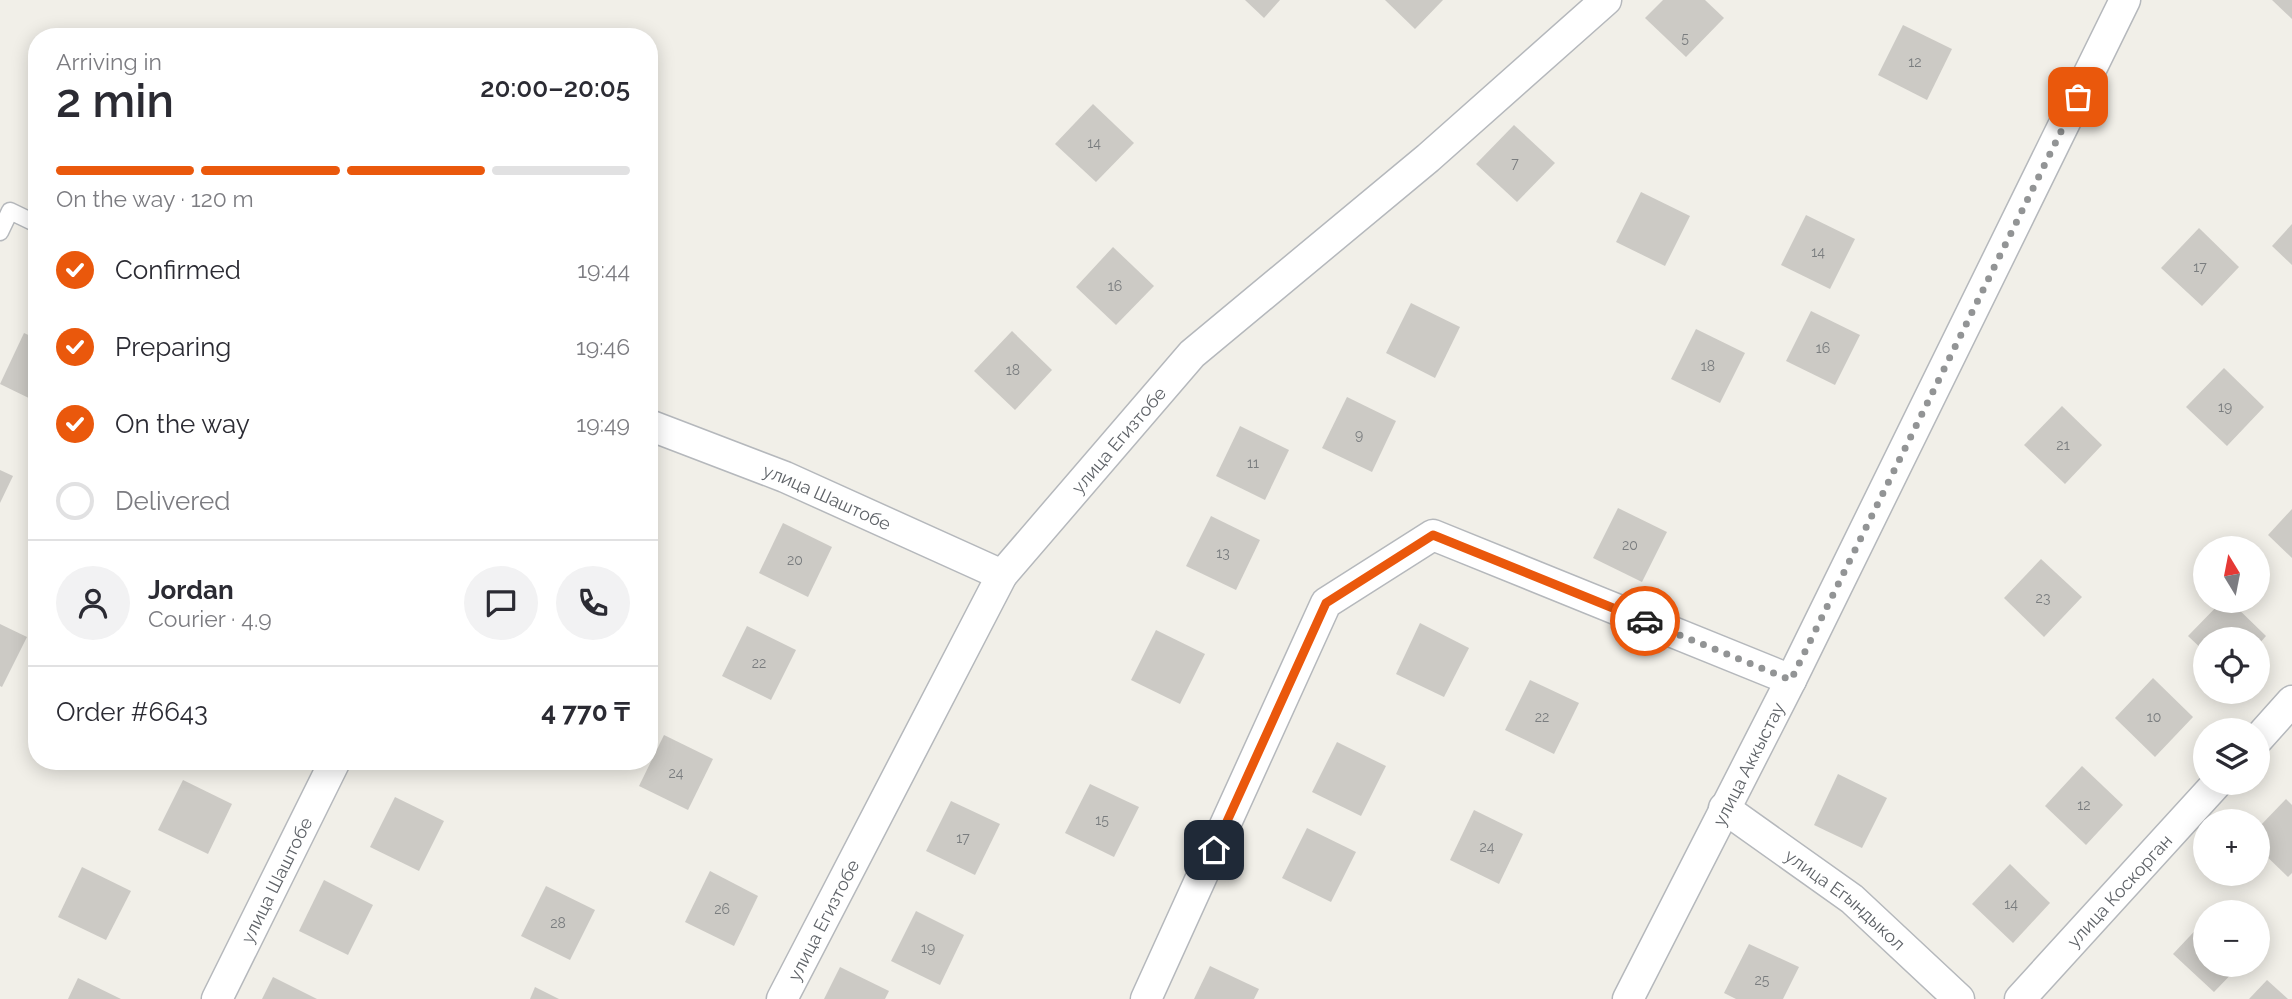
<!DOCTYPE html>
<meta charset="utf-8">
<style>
:root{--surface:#fff;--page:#f2f2f3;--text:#2b2b33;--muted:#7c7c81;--line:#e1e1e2;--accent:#ea580c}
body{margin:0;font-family:Raleway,sans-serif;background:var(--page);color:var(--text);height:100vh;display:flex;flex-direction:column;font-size:26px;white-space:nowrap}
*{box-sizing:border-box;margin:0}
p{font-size:23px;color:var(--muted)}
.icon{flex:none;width:38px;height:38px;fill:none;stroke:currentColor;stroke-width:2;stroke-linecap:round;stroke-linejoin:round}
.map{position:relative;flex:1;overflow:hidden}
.panel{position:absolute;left:28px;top:28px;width:630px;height:742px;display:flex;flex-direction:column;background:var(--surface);border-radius:28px;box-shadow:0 4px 18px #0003}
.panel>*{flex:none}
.needle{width:46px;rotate:350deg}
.buttons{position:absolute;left:2193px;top:536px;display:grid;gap:14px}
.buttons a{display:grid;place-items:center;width:77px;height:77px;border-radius:50%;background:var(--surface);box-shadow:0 4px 18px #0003;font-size:35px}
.pin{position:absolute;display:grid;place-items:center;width:60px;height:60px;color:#fff;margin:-30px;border-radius:14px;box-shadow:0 4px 10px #0006}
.courier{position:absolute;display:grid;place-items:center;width:70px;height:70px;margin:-35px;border:5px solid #ea580c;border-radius:50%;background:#fff;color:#222;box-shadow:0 2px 9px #0007}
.head em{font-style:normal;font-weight:600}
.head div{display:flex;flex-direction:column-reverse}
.head{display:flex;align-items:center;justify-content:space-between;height:119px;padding:0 28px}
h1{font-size:46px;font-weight:600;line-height:52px}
.bar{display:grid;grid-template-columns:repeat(4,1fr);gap:10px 7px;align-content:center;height:84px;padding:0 28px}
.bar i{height:9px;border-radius:5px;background:var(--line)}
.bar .on{background:var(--accent)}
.bar p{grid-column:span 4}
.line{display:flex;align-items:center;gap:18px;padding:0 28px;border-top:2px solid var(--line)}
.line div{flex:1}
.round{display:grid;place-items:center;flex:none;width:74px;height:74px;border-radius:37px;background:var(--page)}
ol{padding:0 28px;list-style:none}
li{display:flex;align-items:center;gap:21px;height:77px}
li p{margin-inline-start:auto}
li .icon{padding:7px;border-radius:50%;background:var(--accent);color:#fff;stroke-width:4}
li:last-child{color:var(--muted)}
li i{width:38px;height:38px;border:4px solid var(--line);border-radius:50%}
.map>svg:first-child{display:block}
</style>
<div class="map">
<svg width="2292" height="999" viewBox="0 0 2292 999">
<rect width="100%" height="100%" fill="#f1efe8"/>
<g fill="#cccac5">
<polygon points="1245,0 1280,0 1264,18"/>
<polygon points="1385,0 1443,0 1415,29"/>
<polygon points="1663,0 1705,0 1724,18 1686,57 1645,18"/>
<polygon points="2272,0 2292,0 2292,19"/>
<polygon points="1903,25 1952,49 1927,100 1878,75"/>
<polygon points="1093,104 1134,143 1096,182 1055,144"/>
<polygon points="1514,125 1555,163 1517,202 1476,164"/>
<polygon points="1641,192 1690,216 1665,266 1616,242"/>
<polygon points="1806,215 1855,239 1830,289 1781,265"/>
<polygon points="2292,224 2292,265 2272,246"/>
<polygon points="2199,228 2239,267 2202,306 2161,268"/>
<polygon points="1113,247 1154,286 1116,325 1076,287"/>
<polygon points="1411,303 1460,327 1435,378 1386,353"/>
<polygon points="1811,311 1860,335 1835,385 1786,361"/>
<polygon points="1696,329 1745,353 1720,403 1671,379"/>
<polygon points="1012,331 1052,370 1015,410 974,371"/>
<polygon points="24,333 37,339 37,402 0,384"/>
<polygon points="2224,368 2264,407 2227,446 2186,407"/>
<polygon points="1347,397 1396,421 1372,472 1322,448"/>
<polygon points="2062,406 2102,445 2065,484 2024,445"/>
<polygon points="1240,426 1289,450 1265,500 1216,476"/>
<polygon points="0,470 13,476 0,503"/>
<polygon points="1618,508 1667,532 1642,582 1593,558"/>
<polygon points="2292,509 2292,558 2268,535"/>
<polygon points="1211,516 1260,540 1236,590 1186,566"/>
<polygon points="783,523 832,547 808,597 759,573"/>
<polygon points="2041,559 2082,597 2044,637 2004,598"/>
<polygon points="2223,600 2229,600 2266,636 2258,645 2258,639 2205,639 2205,652 2188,636"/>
<polygon points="1420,623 1469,648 1444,697 1396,674"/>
<polygon points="0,624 27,637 2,687 0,686"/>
<polygon points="747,626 796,650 771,700 722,676"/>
<polygon points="1156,630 1205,654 1180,704 1131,680"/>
<polygon points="2153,678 2193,717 2155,757 2115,718"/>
<polygon points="1530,680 1579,703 1554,754 1505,730"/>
<polygon points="664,735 713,759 688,810 639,786"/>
<polygon points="1337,742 1386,766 1361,816 1312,792"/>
<polygon points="2082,766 2123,805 2086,845 2045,806"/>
<polygon points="1838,774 1887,798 1862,848 1814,825"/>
<polygon points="183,780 232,804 208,854 158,830"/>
<polygon points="1090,784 1139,807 1114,857 1065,833"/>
<polygon points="395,797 444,821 419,871 370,847"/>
<polygon points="2286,799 2292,805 2292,873 2288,877 2258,848 2258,828"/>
<polygon points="951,801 1000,824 975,875 926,851"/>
<polygon points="1474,810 1523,834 1499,884 1450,860"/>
<polygon points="1307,828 1356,852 1331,902 1282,878"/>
<polygon points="2010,864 2050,903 2013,943 1972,904"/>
<polygon points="82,867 131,891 106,940 58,917"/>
<polygon points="710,871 758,896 734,946 685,922"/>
<polygon points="324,880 373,905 348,955 299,931"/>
<polygon points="546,886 595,910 570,960 521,936"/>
<polygon points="916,911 964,935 940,985 891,961"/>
<polygon points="2205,920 2205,964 2241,964 2214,992 2173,954"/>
<polygon points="1749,944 1799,967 1783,999 1736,999 1724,993"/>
<polygon points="1210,966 1259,989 1254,999 1194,999"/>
<polygon points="840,967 889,991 885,999 824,999"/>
<polygon points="273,977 317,999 262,999"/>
<polygon points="78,978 121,999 68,999"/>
<polygon points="2267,980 2288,999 2249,999"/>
<polygon points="535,987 559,999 530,999"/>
</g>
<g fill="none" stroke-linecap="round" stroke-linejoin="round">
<g stroke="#b5b8bc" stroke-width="19">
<polyline id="service" points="0,232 10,211 37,224"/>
</g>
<g stroke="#b5b8bc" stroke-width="33">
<g id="minor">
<path id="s1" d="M649 425 785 477 1002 575"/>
<polyline points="2258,739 2292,701"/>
<path id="s2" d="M1724 808 1852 899 1959 999"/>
<path id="s3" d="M217 999 335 761"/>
<path id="s4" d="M782 999 1002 575 1192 354 1428 158 1606 0"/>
<polyline points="1146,999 1326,603 1433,535 1791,680"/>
<path id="s5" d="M1628 999 1791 680 2125 0"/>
<path id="s6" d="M2020 999 2218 782"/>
</g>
</g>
<use href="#service" stroke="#fff" stroke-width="16"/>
<use href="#minor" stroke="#fff" stroke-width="30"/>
</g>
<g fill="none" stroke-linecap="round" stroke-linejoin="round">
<polyline stroke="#929495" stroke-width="7" stroke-dasharray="0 12.6" points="1645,621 1791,680 2078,97"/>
<polyline stroke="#ea580c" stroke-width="9" points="1214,850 1326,603 1433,535 1645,621"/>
</g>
<g text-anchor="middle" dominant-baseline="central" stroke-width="7" stroke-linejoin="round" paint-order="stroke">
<g font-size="14" fill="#7a7d7f">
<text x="1685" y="38">5</text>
<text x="1915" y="62">12</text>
<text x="1094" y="143">14</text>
<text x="1515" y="163">7</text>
<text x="1818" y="252">14</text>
<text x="2200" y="267">17</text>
<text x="1115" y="286">16</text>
<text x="1823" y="348">16</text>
<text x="1708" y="366">18</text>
<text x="1013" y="370">18</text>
<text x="2225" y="407">19</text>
<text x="1359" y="435">9</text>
<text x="2063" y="445">21</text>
<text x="1253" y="463">11</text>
<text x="1630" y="545">20</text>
<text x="1223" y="553">13</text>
<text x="795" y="560">20</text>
<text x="2043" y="598">23</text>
<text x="759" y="663">22</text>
<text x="1542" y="717">22</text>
<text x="2154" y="717">10</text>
<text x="676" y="773">24</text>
<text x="2084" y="805">12</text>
<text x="1102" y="820">15</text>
<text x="963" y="838">17</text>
<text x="1487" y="847">24</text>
<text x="2011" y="904">14</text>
<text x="722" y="909">26</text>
<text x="558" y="923">28</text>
<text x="928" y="948">19</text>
<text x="1762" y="980">25</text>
</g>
<g font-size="18" fill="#5f6368" stroke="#fff">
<text stroke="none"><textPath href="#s4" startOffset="656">улица Егизтобе</textPath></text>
<text stroke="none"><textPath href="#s1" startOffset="192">улица Шаштобе</textPath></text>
<text stroke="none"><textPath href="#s5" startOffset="264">улица Аккыстау</textPath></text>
<text stroke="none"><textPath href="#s3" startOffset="133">улица Шаштобе</textPath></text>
<text stroke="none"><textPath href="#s6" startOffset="147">улица Коскорган</textPath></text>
<text stroke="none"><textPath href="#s2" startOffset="152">улица Егындыкол</textPath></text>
<text stroke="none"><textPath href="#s4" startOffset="89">улица Егизтобе</textPath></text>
</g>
</g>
</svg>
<div class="buttons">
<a><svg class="needle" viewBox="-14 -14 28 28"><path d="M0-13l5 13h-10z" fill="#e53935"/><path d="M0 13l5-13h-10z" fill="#7c7c81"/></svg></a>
<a><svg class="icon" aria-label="locate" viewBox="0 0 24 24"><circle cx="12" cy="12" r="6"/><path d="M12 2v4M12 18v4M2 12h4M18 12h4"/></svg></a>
<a><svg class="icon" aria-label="layers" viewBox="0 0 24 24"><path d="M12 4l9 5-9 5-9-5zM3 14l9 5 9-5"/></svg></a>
<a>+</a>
<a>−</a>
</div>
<div class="pin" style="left:2078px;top:97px;background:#ea580c"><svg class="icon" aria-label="bag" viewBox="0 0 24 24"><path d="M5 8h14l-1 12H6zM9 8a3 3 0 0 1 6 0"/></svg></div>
<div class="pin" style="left:1214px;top:850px;background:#1f2937"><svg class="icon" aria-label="home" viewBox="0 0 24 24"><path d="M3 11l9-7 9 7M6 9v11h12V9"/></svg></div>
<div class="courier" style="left:1645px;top:621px"><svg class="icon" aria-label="car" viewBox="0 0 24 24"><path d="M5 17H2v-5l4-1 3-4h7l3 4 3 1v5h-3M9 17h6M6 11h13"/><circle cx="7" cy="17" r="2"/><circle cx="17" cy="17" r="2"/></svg></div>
<section class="panel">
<div class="head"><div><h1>2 min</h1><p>Arriving in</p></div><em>20:00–20:05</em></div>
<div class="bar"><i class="on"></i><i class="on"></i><i class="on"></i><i></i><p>On the way · 120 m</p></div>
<ol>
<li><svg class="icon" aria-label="check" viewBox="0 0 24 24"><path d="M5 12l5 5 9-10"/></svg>Confirmed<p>19:44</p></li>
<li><svg class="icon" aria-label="check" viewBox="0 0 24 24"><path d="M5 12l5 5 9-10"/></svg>Preparing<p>19:46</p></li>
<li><svg class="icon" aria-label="check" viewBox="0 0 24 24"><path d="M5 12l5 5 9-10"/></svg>On the way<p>19:49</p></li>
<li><i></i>Delivered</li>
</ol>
<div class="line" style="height:126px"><a class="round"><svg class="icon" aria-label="person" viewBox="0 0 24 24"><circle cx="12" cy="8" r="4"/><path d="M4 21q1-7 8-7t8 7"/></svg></a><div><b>Jordan</b><p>Courier · 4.9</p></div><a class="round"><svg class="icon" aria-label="chat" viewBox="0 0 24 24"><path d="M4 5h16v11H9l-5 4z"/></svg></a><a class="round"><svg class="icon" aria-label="phone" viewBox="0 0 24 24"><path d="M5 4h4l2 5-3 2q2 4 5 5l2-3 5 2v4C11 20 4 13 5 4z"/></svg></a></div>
<div class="line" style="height:91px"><div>Order #6643</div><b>4 770 ₸</b></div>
</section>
</div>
